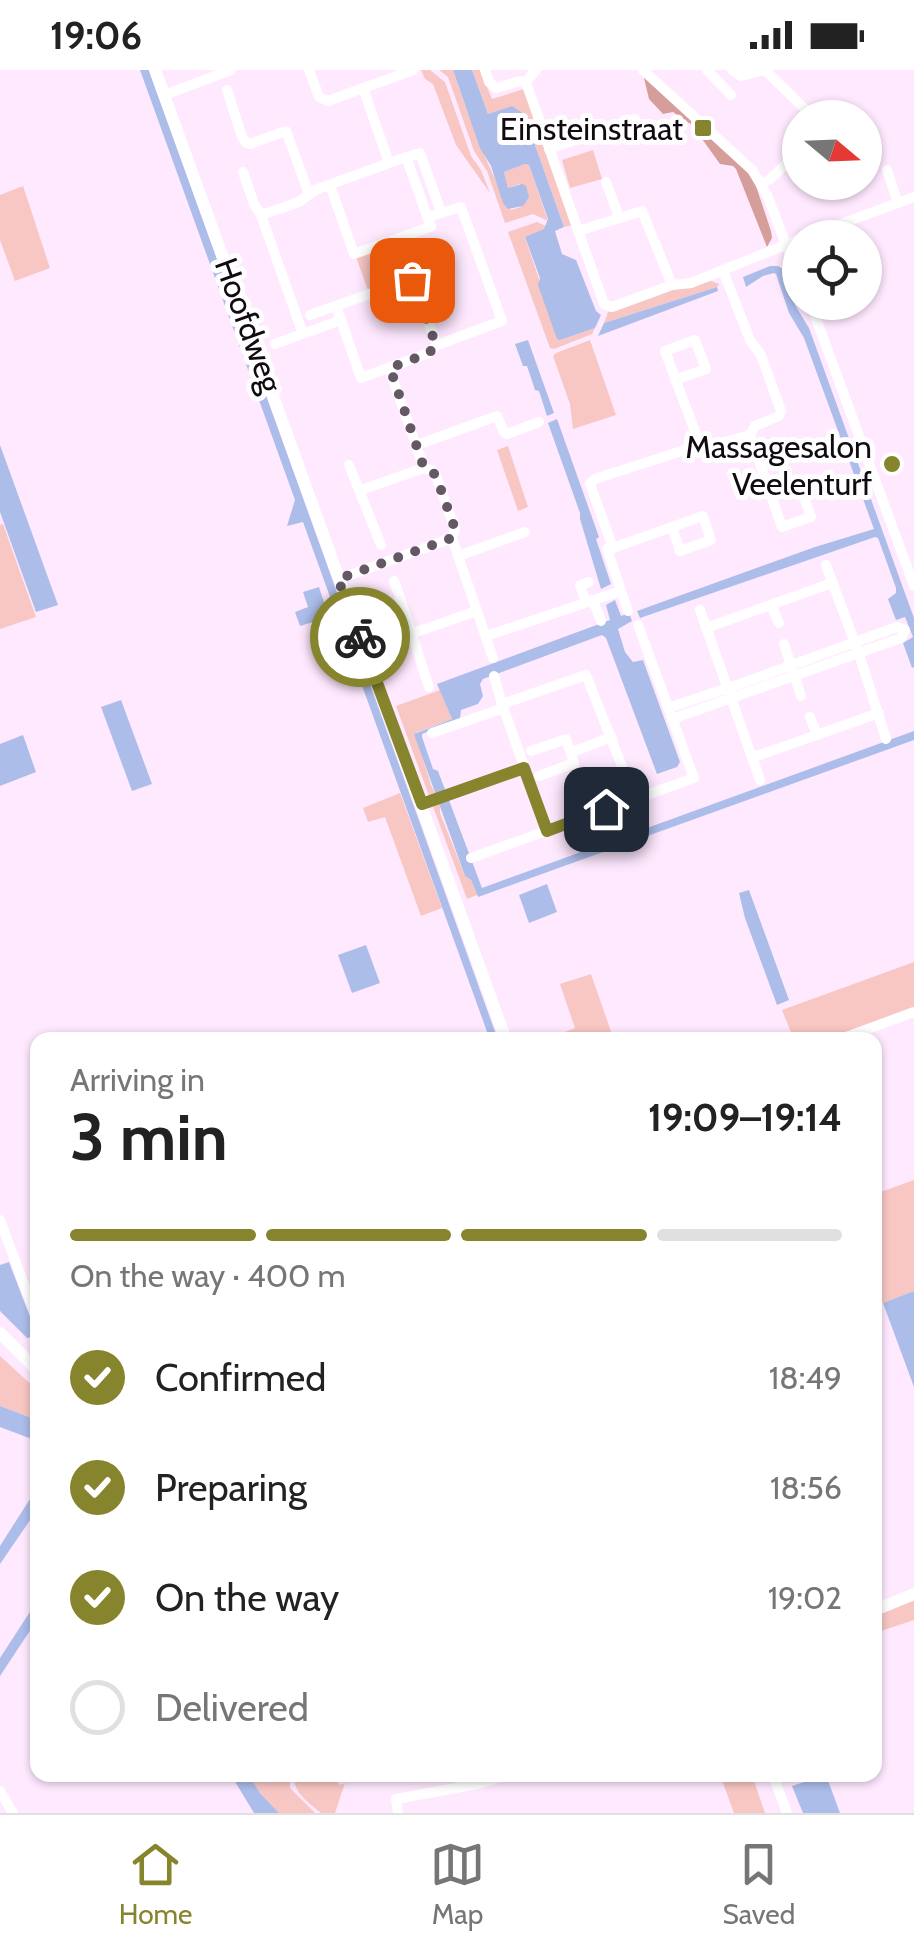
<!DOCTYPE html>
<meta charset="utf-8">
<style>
:root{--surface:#fff;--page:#f2f2f2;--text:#222;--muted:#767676;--line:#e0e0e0;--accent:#86842c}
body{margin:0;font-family:Cabin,sans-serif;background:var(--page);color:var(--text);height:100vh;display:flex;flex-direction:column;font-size:38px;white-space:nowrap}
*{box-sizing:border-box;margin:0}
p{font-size:32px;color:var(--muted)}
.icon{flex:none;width:55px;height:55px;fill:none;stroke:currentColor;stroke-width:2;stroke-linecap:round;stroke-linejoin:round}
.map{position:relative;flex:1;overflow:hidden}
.drawer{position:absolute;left:30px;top:962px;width:852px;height:750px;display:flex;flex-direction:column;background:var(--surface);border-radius:20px;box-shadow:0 2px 8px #0004}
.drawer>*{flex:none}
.needle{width:65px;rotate:109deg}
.controls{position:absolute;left:782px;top:30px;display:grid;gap:20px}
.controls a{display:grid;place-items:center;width:100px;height:100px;border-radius:50%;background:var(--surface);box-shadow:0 2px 8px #0004;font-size:50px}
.pin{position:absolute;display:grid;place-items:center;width:85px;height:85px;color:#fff;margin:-42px;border-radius:20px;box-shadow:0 5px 15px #0006}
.courier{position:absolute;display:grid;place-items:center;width:100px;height:100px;margin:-50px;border:8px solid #86842c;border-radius:50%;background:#fff;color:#222;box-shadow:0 2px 12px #0007}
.head em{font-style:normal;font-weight:700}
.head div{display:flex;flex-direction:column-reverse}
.head{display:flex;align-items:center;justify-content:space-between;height:170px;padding:0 40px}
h1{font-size:65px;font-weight:700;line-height:75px}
.bar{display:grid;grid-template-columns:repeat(4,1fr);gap:15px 10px;align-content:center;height:120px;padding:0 40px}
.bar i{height:12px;border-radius:8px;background:var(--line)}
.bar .on{background:var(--accent)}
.bar p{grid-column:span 4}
ol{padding:0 40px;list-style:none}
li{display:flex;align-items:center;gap:30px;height:110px}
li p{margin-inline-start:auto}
li .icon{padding:10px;border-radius:50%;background:var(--accent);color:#fff;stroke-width:4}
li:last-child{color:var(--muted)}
li i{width:55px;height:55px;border:5px solid var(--line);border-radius:50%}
.status{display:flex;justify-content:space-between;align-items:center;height:70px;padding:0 50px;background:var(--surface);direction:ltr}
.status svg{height:28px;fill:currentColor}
.menu{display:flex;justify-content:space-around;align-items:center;height:140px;border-top:2px solid var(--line);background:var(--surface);font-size:28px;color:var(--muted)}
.menu a{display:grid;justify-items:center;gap:5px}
.menu .on{color:var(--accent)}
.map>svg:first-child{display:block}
</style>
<div class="status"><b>19:06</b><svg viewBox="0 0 49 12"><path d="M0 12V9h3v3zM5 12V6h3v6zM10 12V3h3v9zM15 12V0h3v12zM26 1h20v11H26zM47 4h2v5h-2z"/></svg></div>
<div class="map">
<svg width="914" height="1743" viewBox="0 0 914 1743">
<rect width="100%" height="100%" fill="#ffe9ff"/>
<g fill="#f8c7c4">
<polygon points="421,0 430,0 445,12 471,86 481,100 490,123 456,75 433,14 425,9"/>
<path d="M439 0H453C469 48 486 95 511 140L521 137 520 114 508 118 504 102 525 94 529 95 548 151 533 144 505 153 487 101 474 81 448 7Z"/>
<polygon points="472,0 480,0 492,29 524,19 573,155 564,157 524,44 488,44"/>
<polygon points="593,80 602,109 570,118 562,90"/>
<polygon points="23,116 50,198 15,211 0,170 0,125"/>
<polygon points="537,152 546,156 545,159 525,168 560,270 595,258 592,264 554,279 550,278 508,162"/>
<polygon points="395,173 406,206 368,220 356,187"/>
<polygon points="711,211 719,214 717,217 604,253 608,242 677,217 685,217"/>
<polygon points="590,270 616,345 573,359 570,334 553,286 556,283"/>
<polygon points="508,376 528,437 518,441 497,380"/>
<polygon points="3,454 36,547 0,559 0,455"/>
<polygon points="440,620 452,649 415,663 431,715 440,734 440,743 465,806 471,810 477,825 467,829 396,636"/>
<polygon points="400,723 442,838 421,846 385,747 368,752 363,738"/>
<polygon points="914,892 914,938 825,970 794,970 782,940"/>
<polygon points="591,904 614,970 568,970 565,962 575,958 560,914"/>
<polygon points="914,1110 914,1221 883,1233 875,1210 875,1124"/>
<polygon points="0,1286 37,1320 37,1350 0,1336"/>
<polygon points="914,1528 914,1550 875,1563 875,1544"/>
<polygon points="249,1705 290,1705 290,1718 315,1743 279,1743 260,1723"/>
<path d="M294 1705H331L340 1715 345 1713 335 1743H321C308 1732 293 1723 294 1705Z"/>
<polygon points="720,1705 752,1705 765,1743 734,1743"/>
</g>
<polygon fill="#d59e9b" points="643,4 744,96 755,113 771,161 772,168 767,177 736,99 733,96 720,94 692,55 673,42 663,44 649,29"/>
<g fill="#adbdea">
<polygon points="140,0 149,0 498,970 490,970 303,452 287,456 295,430"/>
<polygon points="453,0 472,0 488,44 512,36 524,44 564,157 555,161 562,184 576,190 596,241 601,245 595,258 560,270 557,269 538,215 540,208 525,167 544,159 548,149 529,95 525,94 504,102 508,118 522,114 526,116 529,127 523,136 508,139 503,133 491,96 480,78"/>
<polygon points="770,196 778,196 783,199 795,235 809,258 914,548 914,597 912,598 903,573 913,567 905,547 896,550 888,529 896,523 896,518 878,468 875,467 640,548 637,541 815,477 874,459 804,268 789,243 776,204 774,203 763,206 746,217 743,207"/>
<polygon points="717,217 718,221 598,266 604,253"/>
<polygon points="528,270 554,343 547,346 539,321 535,320 527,296 523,296 515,274"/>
<polygon points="557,349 599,467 596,469 611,514 601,519 580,449 580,443 548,353"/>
<polygon points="0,375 58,535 36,542 0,442"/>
<polygon points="319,517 329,547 300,556 295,542 308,537 303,522"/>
<polygon points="615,530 621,546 629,543 632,551 618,559 625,582 633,592 643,590 680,692 677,697 657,704 606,568 602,565 483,609 480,614 483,626 478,634 461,640 460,649 422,664 422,667 433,699 438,701 482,818 914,661 914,670 478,827 471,810 465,806 414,664 452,649 437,614 610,550 606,535"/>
<polygon points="121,630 152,714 132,721 101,637"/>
<polygon points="23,665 36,702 0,716 0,674"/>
<polygon points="547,814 557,842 529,853 519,825"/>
<polygon points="749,820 789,930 777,935 745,848 739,823"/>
<polygon points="366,875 380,913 352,923 338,885"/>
<polygon points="9,1192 37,1265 37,1266 27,1268 0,1241 0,1195"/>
<polygon points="914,1221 914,1317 883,1233"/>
<polygon points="0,1336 37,1350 37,1371 0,1357"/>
<polygon points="37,1418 37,1440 0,1494 0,1476"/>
<polygon points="37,1531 37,1550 0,1606 0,1588"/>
<polygon points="231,1705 249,1705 260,1723 279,1743 254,1743"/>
<polygon points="826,1705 840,1743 803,1743 792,1716"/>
</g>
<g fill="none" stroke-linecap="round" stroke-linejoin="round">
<g stroke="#fff" stroke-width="10">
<polyline points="309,0 319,27 328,31 413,0"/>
<polyline points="485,0 489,12 496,18 520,11 525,13 528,18 604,234 612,237 672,215 691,213 800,169"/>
<polyline points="643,0 752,100 767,125 800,210"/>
<polyline points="707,0 731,25"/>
<polyline points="732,0 741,6 763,0 767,2 814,48"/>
<polyline points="525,13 536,0"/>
<polyline points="363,18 389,93 420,83 441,142"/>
<polyline points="227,20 242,67 247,73 250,74 286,61 309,124"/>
<polyline points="164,25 231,0"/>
<polyline points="549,79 635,49"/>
<polyline points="887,100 898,133"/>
<polyline points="243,102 254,134 261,145 303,264"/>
<polyline points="606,112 619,147"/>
<polyline points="761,114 770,109 800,81"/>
<polyline points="330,115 354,184 427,158 431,157 406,87"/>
<polyline points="261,145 299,132 315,120 389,93"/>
<polyline points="578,161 642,141 672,215"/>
<polyline points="803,168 914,127"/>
<polyline points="810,232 914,516"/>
<polyline points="336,236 361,308 429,283 437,275 502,251 461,137 428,147"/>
<polyline points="310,245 412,209 437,275"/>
<polyline points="275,274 341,250"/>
<polyline points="389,298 424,398 431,400 436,406 455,459 452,468 493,588"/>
<polyline points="675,310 706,299 695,270 665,281 700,375"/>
<polyline points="750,365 782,457 811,447 799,413 771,424"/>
<polyline points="417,375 497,346 504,362 507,364 539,352"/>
<polyline points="349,395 381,475"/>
<polyline points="361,420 424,398"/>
<polyline points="613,478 703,446 711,470 680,481 672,457"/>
<polyline points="458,486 525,462"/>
<polyline points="826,495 859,584 886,669"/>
<polyline points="339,509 452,468"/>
<path d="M394 511C407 546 417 581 429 617"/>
<polyline points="593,530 601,551"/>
<polyline points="586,532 580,515 589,512"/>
<polyline points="771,535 779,553"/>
<polyline points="700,540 760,710"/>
<polyline points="628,541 607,479 613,478 590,414 595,409 700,375 711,376 750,365 755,356 779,346 781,341 761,285 750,270 723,201"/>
<polyline points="706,558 832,513"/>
<polyline points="413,563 477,541"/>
<polyline points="486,566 621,521"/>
<polyline points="784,574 801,626"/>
<polyline points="494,606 502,634 586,605 635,729"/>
<polyline points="502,634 547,761"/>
<polyline points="668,638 737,615 897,557 905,560 901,568 672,649"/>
<polyline points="810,647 817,665"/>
<polyline points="432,663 504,638"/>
<polyline points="531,681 566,669 574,693 539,706"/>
<polyline points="572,682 612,667"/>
<polyline points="754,687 879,643"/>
<polyline points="422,734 524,698"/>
<polyline points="471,788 694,708 638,555"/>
<polyline points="838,970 914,942"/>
<polyline points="0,1150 38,1252"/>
<polyline points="773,1705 787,1743"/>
<polyline points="0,1721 13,1743"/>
<polyline points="398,1743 396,1729 478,1714 506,1705"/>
</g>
<g stroke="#fff" stroke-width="12">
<polyline points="155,0 506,970"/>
<polyline points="0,1263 38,1301"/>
<polyline points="875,1540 914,1524"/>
</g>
</g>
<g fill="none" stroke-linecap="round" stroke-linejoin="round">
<polyline stroke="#645864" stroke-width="10" stroke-dasharray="0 18" points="360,567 338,509 452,468 455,459 436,406 431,400 424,398 390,298 429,283 436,275 412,210"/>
<polyline stroke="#86842c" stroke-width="12" points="360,567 422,734 524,698 547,761 606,739"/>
</g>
<g fill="#86842c" stroke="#fefefe" stroke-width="4">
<rect x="693" y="48" width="20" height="20" rx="5"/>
<circle cx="892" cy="394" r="10"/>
</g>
<g text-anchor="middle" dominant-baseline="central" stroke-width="10" stroke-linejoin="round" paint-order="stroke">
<g font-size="32" fill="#110a11" stroke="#fefefe" text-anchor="end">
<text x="683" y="58">Einsteinstraat</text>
<text x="872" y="376">Massagesalon<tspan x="872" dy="37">Veelenturf</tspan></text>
</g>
<g font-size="32" fill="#110a11" stroke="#fefefe">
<text transform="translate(249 255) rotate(70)">Hoofdweg</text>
</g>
</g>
</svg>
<div class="controls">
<a><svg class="needle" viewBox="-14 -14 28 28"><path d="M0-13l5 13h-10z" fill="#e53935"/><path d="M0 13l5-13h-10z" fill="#767676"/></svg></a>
<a><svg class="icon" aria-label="locate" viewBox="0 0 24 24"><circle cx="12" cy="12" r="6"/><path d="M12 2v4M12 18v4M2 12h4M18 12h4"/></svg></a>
</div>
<div class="pin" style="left:412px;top:210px;background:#ea580c"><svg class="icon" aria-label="bag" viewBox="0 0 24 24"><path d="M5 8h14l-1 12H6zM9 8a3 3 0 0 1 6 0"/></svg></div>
<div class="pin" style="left:606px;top:739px;background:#1f2937"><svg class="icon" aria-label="home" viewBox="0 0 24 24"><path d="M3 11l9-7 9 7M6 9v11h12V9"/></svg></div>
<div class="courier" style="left:360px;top:567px"><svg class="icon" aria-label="bike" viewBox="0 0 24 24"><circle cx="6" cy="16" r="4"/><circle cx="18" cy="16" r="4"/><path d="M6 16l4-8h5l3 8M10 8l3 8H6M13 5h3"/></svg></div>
<section class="drawer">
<div class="head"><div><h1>3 min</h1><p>Arriving in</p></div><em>19:09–19:14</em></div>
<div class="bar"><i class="on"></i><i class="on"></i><i class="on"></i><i></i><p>On the way · 400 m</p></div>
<ol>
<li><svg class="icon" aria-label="check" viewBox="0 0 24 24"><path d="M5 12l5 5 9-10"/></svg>Confirmed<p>18:49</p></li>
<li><svg class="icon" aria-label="check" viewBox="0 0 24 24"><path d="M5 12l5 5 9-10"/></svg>Preparing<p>18:56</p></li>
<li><svg class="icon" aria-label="check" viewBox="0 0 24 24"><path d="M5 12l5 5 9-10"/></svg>On the way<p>19:02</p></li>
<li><i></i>Delivered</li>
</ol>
</section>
</div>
<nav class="menu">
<a class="on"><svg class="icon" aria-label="home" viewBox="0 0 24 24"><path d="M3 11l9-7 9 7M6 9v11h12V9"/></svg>Home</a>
<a><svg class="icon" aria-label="map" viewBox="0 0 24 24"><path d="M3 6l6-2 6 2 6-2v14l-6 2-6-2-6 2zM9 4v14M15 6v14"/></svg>Map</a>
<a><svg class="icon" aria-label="saved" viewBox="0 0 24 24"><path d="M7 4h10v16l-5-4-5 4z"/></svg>Saved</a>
</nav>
